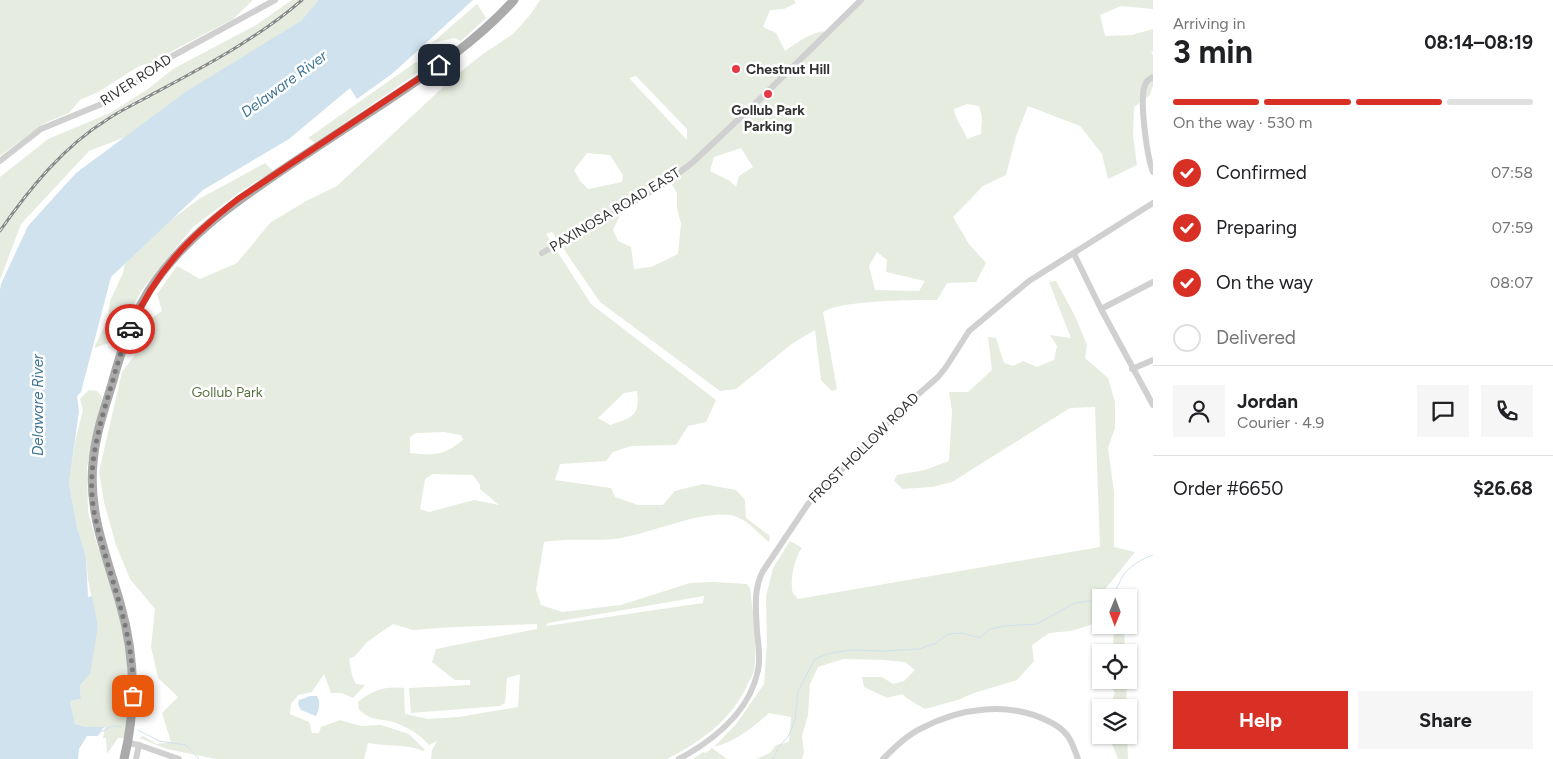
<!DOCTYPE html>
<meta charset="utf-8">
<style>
:root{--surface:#fff;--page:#f6f6f6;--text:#202124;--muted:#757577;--line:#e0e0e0;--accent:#d93025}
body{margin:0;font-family:Figtree,sans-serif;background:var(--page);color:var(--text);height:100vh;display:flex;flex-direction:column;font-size:19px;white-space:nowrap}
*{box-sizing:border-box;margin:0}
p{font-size:16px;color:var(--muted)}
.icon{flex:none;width:28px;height:28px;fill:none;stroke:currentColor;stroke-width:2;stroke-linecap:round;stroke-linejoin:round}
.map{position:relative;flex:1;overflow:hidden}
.side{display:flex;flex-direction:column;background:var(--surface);width:400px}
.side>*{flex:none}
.needle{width:32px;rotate:181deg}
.tools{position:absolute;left:1092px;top:589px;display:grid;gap:10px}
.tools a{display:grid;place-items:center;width:45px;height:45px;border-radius:0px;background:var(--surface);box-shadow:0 1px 4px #0004;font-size:25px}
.pin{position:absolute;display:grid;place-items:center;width:42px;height:42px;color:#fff;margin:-21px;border-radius:10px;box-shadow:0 2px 8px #0006}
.courier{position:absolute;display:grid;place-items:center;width:50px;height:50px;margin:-25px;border:4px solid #d93025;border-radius:50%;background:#fff;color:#222;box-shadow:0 1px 6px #0007}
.head em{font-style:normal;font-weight:700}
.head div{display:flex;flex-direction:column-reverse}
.head{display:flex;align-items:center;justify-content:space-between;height:85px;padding:0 20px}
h1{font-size:32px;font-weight:700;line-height:38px}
.bar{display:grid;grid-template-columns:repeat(4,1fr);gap:8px 5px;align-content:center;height:60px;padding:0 20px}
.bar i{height:6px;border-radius:4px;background:var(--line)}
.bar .active{background:var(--accent)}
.bar p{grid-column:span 4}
.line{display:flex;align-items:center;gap:12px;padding:0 20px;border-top:1px solid var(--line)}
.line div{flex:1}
.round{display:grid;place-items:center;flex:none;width:52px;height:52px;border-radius:0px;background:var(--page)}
ol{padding:0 20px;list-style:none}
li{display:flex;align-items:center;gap:15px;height:55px}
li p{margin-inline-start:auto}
li .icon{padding:5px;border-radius:50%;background:var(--accent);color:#fff;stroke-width:4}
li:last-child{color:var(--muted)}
li i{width:28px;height:28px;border:2px solid var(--line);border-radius:50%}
.button{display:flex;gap:10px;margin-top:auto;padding:10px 20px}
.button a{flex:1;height:58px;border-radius:0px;background:var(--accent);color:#fff;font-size:20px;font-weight:700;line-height:58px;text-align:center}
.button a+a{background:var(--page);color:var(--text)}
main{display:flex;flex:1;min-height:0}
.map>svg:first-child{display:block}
</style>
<main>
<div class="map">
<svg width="1153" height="759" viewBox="0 0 1153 759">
<rect width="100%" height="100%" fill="#fff"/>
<g fill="#e6ecdf" fill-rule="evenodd">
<polygon points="0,0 253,0 233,19 174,50 155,62 139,66 98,92 80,100 69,113 45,123 0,156"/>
<polygon points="292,0 321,0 315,8 279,41 146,129 89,151 21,224 0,280 0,177 48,139 110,113 148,89 173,69 256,25"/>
<path d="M540 0H794L796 3 784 9 770 10 763 27 776 33 785 51C797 43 816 28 831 32L865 0H1153V9L1121 6 1100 15 1105 36 1132 35 1153 29V51L1151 52 1153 55V85L1150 95 1134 107 1133 135 1137 165 1108 179 1102 154 1080 126 1028 106 1016 136 1006 175 983 186 953 217 969 244 986 263 976 282 947 283 937 300C912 300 841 300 823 312L837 389 832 391 821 380 815 330 793 343 736 389 720 391 600 302 552 232 546 234 591 304 716 400 706 422 688 426 676 445 631 446 613 452 606 461 560 464 555 480 611 488 615 497 638 505H663L675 491 703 484 736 490 745 500 746 518 770 536 769 542C760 535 749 522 739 518 713 504 644 537 613 539 590 541 567 538 544 542L536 590 541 605 562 612 621 605 690 583 713 582 747 584 750 588C753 615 758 643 754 670 753 676 748 682 746 688 729 722 700 742 667 759H431L432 750 437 741 429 745C419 734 411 729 396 723 379 717 375 723 359 710L358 702C372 690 386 686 404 688L405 714 428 719 459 717 518 707 520 674 507 678 505 703 500 706 411 713 409 688 470 685V680H455L432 662 436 649 537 629V624L453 627 413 630 393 624 367 642 355 656 349 659C351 669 351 675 356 684L365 685 353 698 342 693H331L324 674 312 692 298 695 291 704 290 714 309 722 312 733H319L321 727 340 720 361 726 381 725 409 734 425 750 423 751C405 743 387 747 368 743L364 759H216L167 749 139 738 143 736 157 744 171 742 162 713 178 697 158 678 151 647 155 609 130 579 116 545 104 502 99 472 122 372 138 351 140 326 162 311 157 294 177 266 200 279 237 263 270 223 306 201 337 186 454 77 483 54 513 34 530 15ZM636 76 687 129V140L629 78ZM967 104 979 106 982 117 981 134 967 139C963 127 956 122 954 109ZM741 148 753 167 739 176 736 187 730 181 710 171 714 157ZM587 153 610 155 623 175 622 182 588 189 580 181 574 170ZM668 178 677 193V208L681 224 678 254 651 267 634 269 631 247 618 241 613 230 620 215V207ZM877 252 887 260 886 272 925 281 919 291 875 290 869 266ZM637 391C640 417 632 417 610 425L598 418 624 393ZM444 432 461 435 463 440C443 456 434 456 410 453V437L416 433ZM433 474 473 475 480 485V489L499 505 474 500 429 512 420 509 425 479ZM704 596 703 603 546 626 548 623Z"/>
<polygon points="477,4 486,18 461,41 454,38 432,43"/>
<polygon points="416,62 426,67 315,143 308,138"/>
<polygon points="265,163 273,171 241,191 193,227 141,291 120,334 112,342 94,348 108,319 110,301 123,273 126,257 147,238 199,199"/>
<path d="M1056 281 1075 316 1087 345 1085 358 1108 378 1115 402V428L1108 448 1114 492V547L1135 552 1102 593 1131 595 1129 600V598H1101V624L1097 623 1070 631 1049 633 1032 645 1034 661 1017 680 974 693 958 700 925 709 908 699 902 694 887 698 864 687 862 677H882L893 684 904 681 915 670 905 662 884 660 843 659 818 667 810 684 808 715 802 736 804 752 802 759H756L770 753 776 745 789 742 791 717 769 713C753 728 736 741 714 747L737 723 764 684 767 643 766 596 773 568 790 541 802 548C795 556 789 583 793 593 793 593 798 599 798 599L1100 547 1095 407 1070 408 952 482 932 487 903 489 894 481 897 475 925 470 949 461 952 411 949 392H968L992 370 988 337 996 338 1004 363 1013 366 1023 361 1037 367 1054 360 1057 346 1050 335 1071 338 1049 282Z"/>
<polygon points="89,390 97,391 102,397 87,467 88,512 98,548 116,596 127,653 128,697 125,738 118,738 107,754 106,738 103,738 105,727 87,727 75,724 70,701 81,699 80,685 98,626 88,580 86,557 77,527 69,483 75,442 83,410 80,399"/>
<polygon points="1105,625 1124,625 1125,652 1113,652 1114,627"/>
<polygon points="1104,680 1127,680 1126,707 1110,707 1115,692"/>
<polygon points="1112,735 1127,735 1128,759 1118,759 1112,744"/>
<polygon points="712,748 727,759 693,759 703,752 706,753"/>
</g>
<g fill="#cfe2ee">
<polygon points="319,0 473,0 393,73 357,99 350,88 289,139 203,190 111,277 81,392 77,396 79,411 69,483 77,527 86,557 88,597 92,596 98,626 90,674 80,685 81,699 70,701 75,724 87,727 104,727 98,736 87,736 79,749 78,759 0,759 0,290 1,284 28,226 76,173 187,91 301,21"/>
<path d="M310 696H317C321 703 319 709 316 716L301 710 298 704 299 700Z"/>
</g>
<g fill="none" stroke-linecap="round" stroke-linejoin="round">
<g stroke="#cfe2ee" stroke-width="1">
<path d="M1109 598C1117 591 1119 581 1125 573 1132 565 1143 558 1153 555"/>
<polyline points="138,730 159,741 186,745 199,759"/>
<polyline points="101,732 112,726 121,727"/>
<polyline points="773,759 778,748 789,735 795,720 798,691 815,659 830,653 852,650 885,651 919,649 936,643 948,634 962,633 980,638 990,629 1004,626 1037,624 1075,603 1098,600 1101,601"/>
</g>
<g stroke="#d0d0d0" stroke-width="6">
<path d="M1153 77C1149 79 1146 81 1145 85 1139 99 1147 157 1153 172"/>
<polyline points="0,161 41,129 104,103 142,79 167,59 275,0"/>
<polyline points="542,253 642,197 669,180 692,163 760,99 861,0"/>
<polyline points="1074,254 1101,309 1153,405"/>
<polyline points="1101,309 1153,282"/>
<polyline points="1132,369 1153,360"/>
<polyline points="128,743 139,745 179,759"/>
<polyline points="136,759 139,745"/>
<path d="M679 759C714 740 750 711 758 670 761 657 758 644 757 631 756 611 753 589 763 571L808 504 898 412 938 377 946 367 969 331 1029 281 1153 203"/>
<path d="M883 759C895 747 907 735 922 728 960 708 1009 701 1048 721 1055 724 1062 729 1067 735 1072 741 1075 751 1078 759"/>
</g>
<path stroke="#ababab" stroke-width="9" d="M124 759C137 706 135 655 120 603 107 557 88 513 93 463 95 436 104 410 112 384 122 347 134 310 157 279 190 234 230 206 275 175 312 150 349 126 387 101 432 71 478 40 514 0"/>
<g stroke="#888" stroke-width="3">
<path id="rail" d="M0 231C29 189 64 146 108 119 121 110 137 103 151 95 203 67 257 39 302 0"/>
</g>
<use href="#rail" stroke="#fff" stroke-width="1" stroke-dasharray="4" stroke-linecap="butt"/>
</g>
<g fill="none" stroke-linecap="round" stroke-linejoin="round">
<path stroke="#7a7a7a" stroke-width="5" stroke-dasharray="0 9" d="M130 329C121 349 116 370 110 390 97 433 85 477 96 521 110 580 135 634 133 696"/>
<path stroke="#d93025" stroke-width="6" d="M130 329C156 271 189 237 238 199L439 65"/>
</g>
<g fill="#e63946" stroke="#fff" stroke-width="2">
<circle cx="736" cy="69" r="5"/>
<circle cx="768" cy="94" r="5"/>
</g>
<g text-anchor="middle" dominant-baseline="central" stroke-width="5" stroke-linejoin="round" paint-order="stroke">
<g font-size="14" font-weight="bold" fill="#333" stroke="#fff" text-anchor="start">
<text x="746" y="69">Chestnut Hill</text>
<text x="768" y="110" text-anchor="middle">Gollub Park<tspan x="768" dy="16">Parking</tspan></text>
</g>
<g font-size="14" fill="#333" stroke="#fff">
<text transform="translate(136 80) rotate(-33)">RIVER ROAD</text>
<text transform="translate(615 210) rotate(-31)">PAXINOSA ROAD EAST</text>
<text transform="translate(864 448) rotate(-45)">FROST HOLLOW ROAD</text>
</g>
<g font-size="14" fill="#56703f" stroke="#fff">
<text x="227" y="392">Gollub Park</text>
</g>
<g font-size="15" font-style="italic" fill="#3f7597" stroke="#fff">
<text transform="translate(284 84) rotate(-36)">Delaware River</text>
<text transform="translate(38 405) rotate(-90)">Delaware River</text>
</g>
</g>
</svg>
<div class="tools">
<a><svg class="needle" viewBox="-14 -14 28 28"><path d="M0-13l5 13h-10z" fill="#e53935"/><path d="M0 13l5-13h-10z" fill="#757577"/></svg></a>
<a><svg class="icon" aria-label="locate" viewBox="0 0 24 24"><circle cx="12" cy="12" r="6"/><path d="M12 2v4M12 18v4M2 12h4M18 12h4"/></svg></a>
<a><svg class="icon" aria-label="layers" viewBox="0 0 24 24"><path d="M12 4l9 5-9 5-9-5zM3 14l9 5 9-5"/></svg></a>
</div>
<div class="pin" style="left:133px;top:696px;background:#ea580c"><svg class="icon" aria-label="bag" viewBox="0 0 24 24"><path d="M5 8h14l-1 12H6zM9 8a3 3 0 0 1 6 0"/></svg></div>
<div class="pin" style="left:439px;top:65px;background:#1f2937"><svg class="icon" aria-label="home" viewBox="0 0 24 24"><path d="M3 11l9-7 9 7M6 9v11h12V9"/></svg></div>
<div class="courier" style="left:130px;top:329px"><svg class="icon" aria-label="car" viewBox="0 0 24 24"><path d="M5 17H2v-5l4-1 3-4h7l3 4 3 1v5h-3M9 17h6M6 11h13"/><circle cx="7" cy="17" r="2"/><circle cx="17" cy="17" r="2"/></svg></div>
</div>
<section class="side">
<div class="head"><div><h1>3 min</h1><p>Arriving in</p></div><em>08:14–08:19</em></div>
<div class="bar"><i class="active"></i><i class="active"></i><i class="active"></i><i></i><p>On the way · 530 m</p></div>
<ol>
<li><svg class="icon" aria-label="check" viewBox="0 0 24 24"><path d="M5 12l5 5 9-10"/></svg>Confirmed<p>07:58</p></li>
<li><svg class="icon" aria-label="check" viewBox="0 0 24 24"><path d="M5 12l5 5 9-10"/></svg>Preparing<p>07:59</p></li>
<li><svg class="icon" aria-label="check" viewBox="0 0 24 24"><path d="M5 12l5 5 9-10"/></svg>On the way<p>08:07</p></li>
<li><i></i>Delivered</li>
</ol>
<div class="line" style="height:90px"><a class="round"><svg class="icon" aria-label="person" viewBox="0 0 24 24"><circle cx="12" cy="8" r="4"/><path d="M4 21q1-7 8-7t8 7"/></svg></a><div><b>Jordan</b><p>Courier · 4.9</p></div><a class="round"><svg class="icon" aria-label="chat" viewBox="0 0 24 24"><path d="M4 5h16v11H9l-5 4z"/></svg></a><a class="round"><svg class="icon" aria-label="phone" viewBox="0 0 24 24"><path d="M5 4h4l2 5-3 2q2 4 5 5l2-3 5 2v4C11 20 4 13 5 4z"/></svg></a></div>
<div class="line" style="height:65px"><div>Order #6650</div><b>$26.68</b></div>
<div class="button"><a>Help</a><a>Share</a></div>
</section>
</main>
